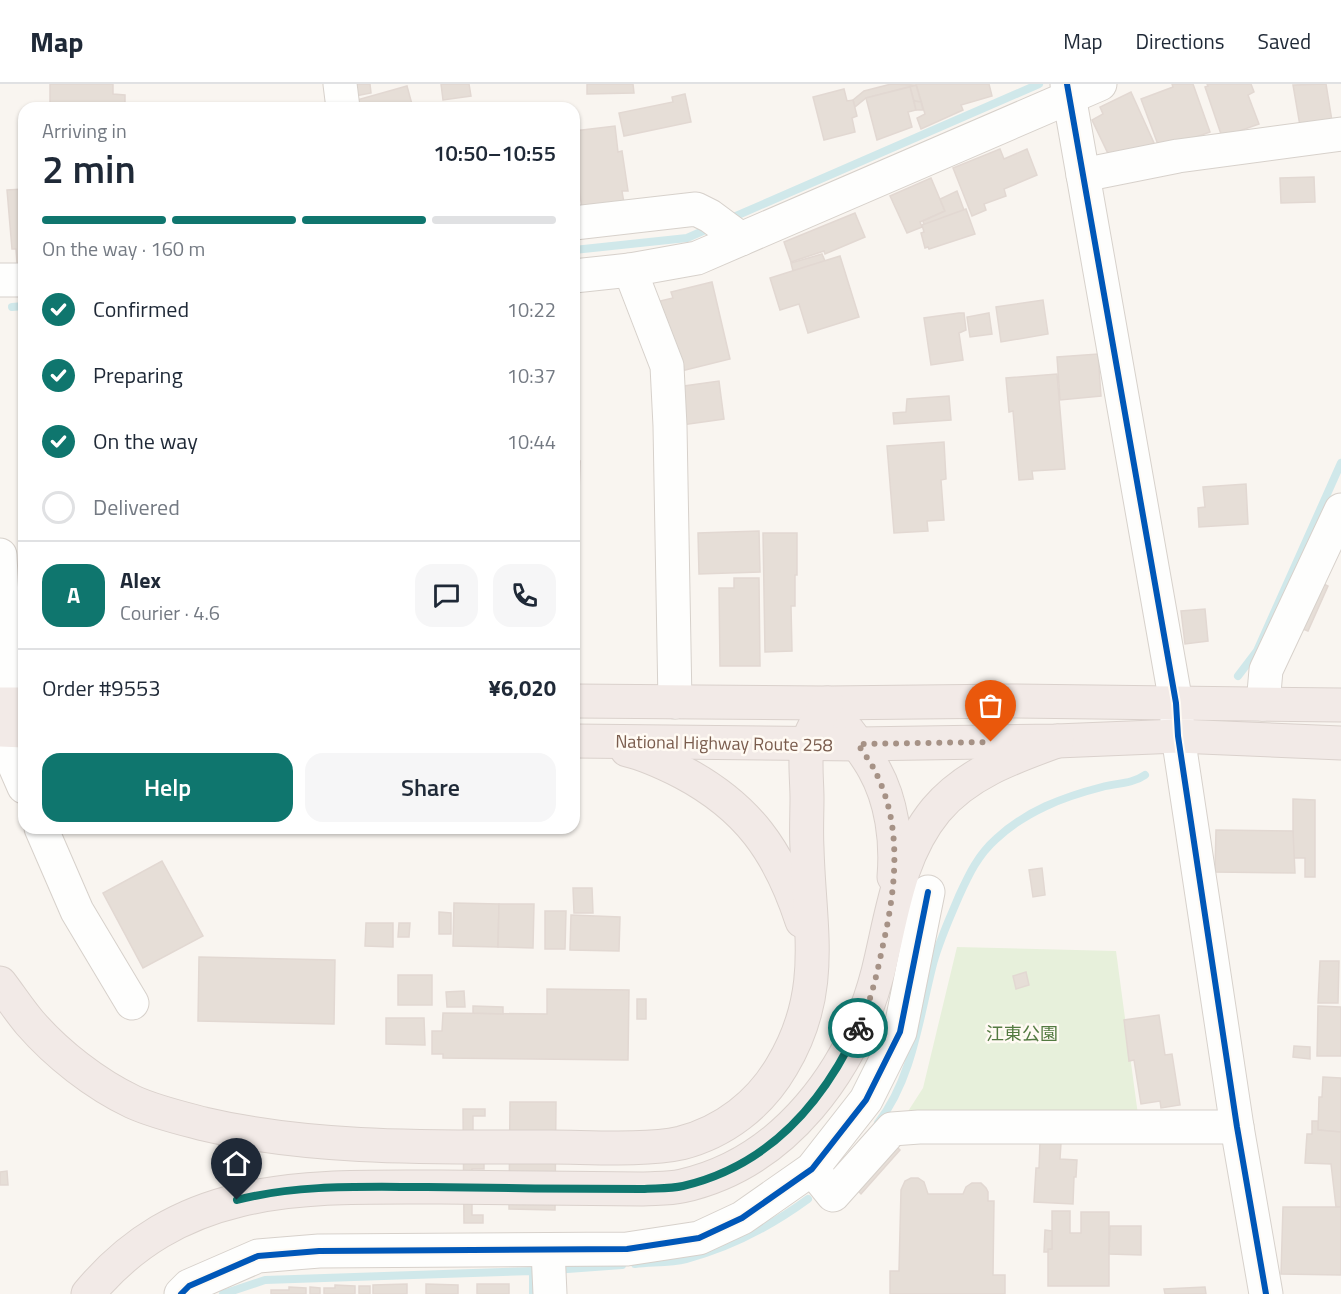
<!DOCTYPE html>
<meta charset="utf-8">
<style>
:root{--surface:#fff;--page:#f6f6f7;--text:#1f2937;--muted:#747a83;--line:#e0e1e3;--accent:#0f766e}
body{margin:0;font-family:"Titillium Web","Noto Sans JP",sans-serif;background:var(--page);color:var(--text);height:100vh;display:flex;flex-direction:column;font-size:22px;white-space:nowrap}
*{box-sizing:border-box;margin:0}
p{font-size:20px;color:var(--muted)}
.icon{flex:none;width:33px;height:33px;fill:none;stroke:currentColor;stroke-width:2;stroke-linecap:round;stroke-linejoin:round}
.map{position:relative;flex:1;overflow:hidden}
.details{position:absolute;left:18px;top:18px;width:562px;height:732px;display:flex;flex-direction:column;background:var(--surface);border-radius:18px;box-shadow:0 2px 4px #0004}
.details>*{flex:none}
.pin{position:absolute;display:grid;place-items:center;width:51px;height:51px;color:#fff;margin:-62px -26px;border-radius:50% 50% 50% 0;rotate:-45deg;box-shadow:0 0 6px #0007}
.pin .icon{rotate:45deg}
.courier{position:absolute;display:grid;place-items:center;width:60px;height:60px;margin:-30px;border:4px solid #0f766e;border-radius:50%;background:#fff;color:#222;box-shadow:0 2px 8px #0007}
.summary em{font-style:normal;font-weight:600}
.summary div{display:flex;flex-direction:column-reverse}
.summary{display:flex;align-items:center;justify-content:space-between;height:102px;padding:0 24px}
h1{font-size:39px;font-weight:600;line-height:45px}
.bar{display:grid;grid-template-columns:repeat(4,1fr);gap:9px 6px;align-content:center;height:72px;padding:0 24px}
.bar i{height:8px;border-radius:4px;background:var(--line)}
.bar .current{background:var(--accent)}
.bar p{grid-column:span 4}
.line{display:flex;align-items:center;gap:15px;padding:0 24px;border-top:2px solid var(--line)}
.line div{flex:1}
.round{display:grid;place-items:center;flex:none;width:63px;height:63px;border-radius:18px;background:var(--page)}
ol{padding:0 24px;list-style:none}
li{display:flex;align-items:center;gap:18px;height:66px}
li p{margin-inline-start:auto}
li .icon{padding:6px;border-radius:50%;background:var(--accent);color:#fff;stroke-width:4}
li:last-child{color:var(--muted)}
li i{width:33px;height:33px;border:3px solid var(--line);border-radius:50%}
.primary-button{display:flex;gap:12px;margin-top:auto;padding:12px 24px}
.primary-button a{flex:1;height:69px;border-radius:18px;background:var(--accent);color:#fff;font-size:24px;font-weight:600;line-height:69px;text-align:center}
.primary-button a+a{background:var(--page);color:var(--text)}
header{display:flex;align-items:center;gap:36px;box-sizing:border-box;height:84px;padding:0 30px;background:var(--surface);border-bottom:2px solid var(--line)}
header strong{font-size:28px}
nav{display:flex;gap:33px;margin-inline-start:auto;font-size:21px}
.map>svg:first-child{display:block}
</style>
<header>
<strong>Map</strong>
<nav><a>Map</a><a>Directions</a><a>Saved</a></nav>
</header>
<div class="map">
<svg width="1341" height="1210" viewBox="0 0 1341 1210">
<rect width="100%" height="100%" fill="#f9f5f0"/>
<polygon fill="#e7f0db" points="957,863 1116,867 1138,1031 905,1032 923,1004"/>
<g fill="none" stroke-linecap="round" stroke-linejoin="round">
<g stroke="#d0e8ea" stroke-width="8">
<polyline points="729,135 1039,0"/>
<polyline points="574,166 687,154 712,143"/>
<polyline points="12,223 24,222"/>
<polyline points="1238,592 1257,567 1341,379"/>
<path d="M878 1039C912 995 919 936 932 884 938 859 949 836 959 812 969 790 978 771 996 755 1026 727 1063 713 1102 703 1117 699 1132 700 1145 691"/>
<path d="M635 1180C652 1178 670 1179 686 1175 732 1163 771 1142 808 1115"/>
<polyline points="554,1186 622,1181"/>
<polyline points="223,1210 265,1196 533,1187 533,1210"/>
</g>
</g>
<g fill="#e6ded7" stroke="#e2d8d2" stroke-width="1.5">
<polygon points="50,0 113,0 113,10 125,11 125,24 50,24"/>
<polygon points="353,0 370,0 371,9 355,12"/>
<polygon points="441,0 469,0 471,12 443,16"/>
<polygon points="587,0 633,0 634,9 587,10"/>
<polygon points="891,0 916,1 866,14 855,23 853,16 864,7"/>
<polygon points="916,0 989,0 992,12 961,21 963,26 921,45 917,34 925,30"/>
<polygon points="1172,0 1193,0 1210,48 1160,66 1141,15 1173,3"/>
<polygon points="1207,0 1251,0 1254,8 1248,11 1259,40 1222,53 1205,3 1208,2"/>
<polygon points="1326,0 1332,37 1300,42 1293,1"/>
<polygon points="916,1 921,18 914,17 910,3"/>
<polygon points="407,2 413,24 359,24 357,16"/>
<polygon points="910,3 916,26 908,28 912,43 877,56 866,14"/>
<polygon points="844,5 847,17 853,16 857,32 852,34 855,48 824,56 813,13"/>
<polygon points="1131,8 1154,59 1112,78 1092,36 1103,30 1100,23"/>
<polygon points="685,10 691,38 624,52 619,29 673,18 672,13"/>
<polygon points="914,17 921,18 923,26 916,26"/>
<polygon points="615,42 618,68 622,67 628,107 622,107 624,119 582,125 576,81 574,82 574,47"/>
<polygon points="1000,65 1004,75 1027,65 1037,91 1004,105 1006,112 984,120 986,126 972,132 953,84"/>
<polygon points="1314,93 1315,118 1281,119 1280,94"/>
<polygon points="931,94 945,127 920,138 922,143 907,149 890,112"/>
<polygon points="24,105 24,179 17,179 16,165 12,165 7,106"/>
<polygon points="957,107 964,126 924,141 923,137 945,127 940,115"/>
<polygon points="966,125 975,150 929,165 928,163 925,164 921,149 924,148 922,141"/>
<polygon points="855,129 865,153 825,170 824,167 791,178 784,158"/>
<polygon points="822,170 825,177 793,187 791,179"/>
<polygon points="840,172 859,233 808,249 799,220 780,226 770,194"/>
<polygon points="712,198 730,275 677,288 660,217 673,214 671,208"/>
<polygon points="1043,216 1048,250 1001,258 996,223"/>
<polygon points="959,229 964,229 966,246 959,249 963,276 931,281 924,234"/>
<polygon points="989,229 992,250 970,253 967,233"/>
<polygon points="1098,270 1101,312 1060,316 1057,273"/>
<polygon points="1057,290 1065,385 1032,387 1033,395 1019,396 1013,327 1009,328 1006,294"/>
<polygon points="719,297 724,335 682,341 677,303"/>
<polygon points="949,312 951,336 894,340 893,329 906,328 907,315"/>
<polygon points="944,358 946,395 941,396 944,436 927,437 928,447 894,449 887,362"/>
<polygon points="574,377 580,377 579,410 574,410"/>
<polygon points="1246,400 1248,440 1199,443 1198,424 1205,423 1203,403"/>
<polygon points="759,447 760,488 699,490 698,449"/>
<polygon points="763,449 797,449 797,491 795,491 795,522 791,522 792,567 765,568"/>
<polygon points="734,494 759,494 760,582 720,582 719,504 734,504"/>
<polygon points="1322,499 1328,502 1308,547 1303,545"/>
<polygon points="1205,525 1208,557 1185,560 1181,527"/>
<polygon points="1293,715 1315,716 1315,793 1305,793 1305,774 1293,774"/>
<polygon points="1216,746 1293,747 1295,789 1215,788"/>
<polygon points="162,777 203,852 143,884 103,809"/>
<polygon points="1042,784 1045,811 1033,813 1029,786"/>
<polygon points="573,804 592,804 593,829 574,829"/>
<polygon points="454,819 499,820 498,863 453,862"/>
<polygon points="499,820 534,820 533,864 498,863"/>
<polygon points="545,827 566,827 565,865 545,865"/>
<polygon points="439,828 451,829 451,850 439,850"/>
<polygon points="571,831 620,833 619,867 570,866"/>
<polygon points="366,839 393,839 393,863 365,862"/>
<polygon points="399,839 410,839 409,853 398,853"/>
<polygon points="199,873 335,876 334,940 198,937"/>
<polygon points="1320,877 1339,877 1338,919 1318,919"/>
<polygon points="1026,888 1029,901 1016,905 1013,892"/>
<rect x="398" y="891" width="34" height="30"/>
<polygon points="547,905 629,906 628,976 443,974 443,970 432,970 432,947 442,947 443,929 547,930"/>
<polygon points="464,907 465,923 447,923 446,908"/>
<rect x="637" y="915" width="9" height="20"/>
<polygon points="473,922 503,923 503,930 473,929"/>
<polygon points="1318,922 1341,923 1341,972 1317,972"/>
<polygon points="1159,931 1165,971 1172,970 1180,1021 1161,1024 1160,1017 1141,1020 1134,976 1129,977 1124,936"/>
<polygon points="386,934 424,934 425,961 386,960"/>
<polygon points="1294,962 1310,963 1310,975 1293,973"/>
<polygon points="1323,993 1341,994 1341,1048 1318,1046 1319,1013 1322,1013"/>
<polygon points="510,1018 556,1018 555,1126 509,1125"/>
<polygon points="463,1025 485,1025 485,1032 473,1032 473,1055 484,1078 484,1085 472,1085 472,1131 483,1131 483,1139 464,1139"/>
<polygon points="1312,1037 1318,1037 1318,1046 1341,1048 1341,1123 1336,1123 1331,1080 1305,1079 1307,1050 1312,1050"/>
<polygon points="1040,1058 1061,1059 1060,1075 1077,1076 1076,1093 1074,1093 1073,1120 1034,1118 1036,1084 1039,1084"/>
<polygon points="893,1059 900,1066 861,1110 854,1103"/>
<polygon points="7,1087 8,1101 0,1101 0,1088"/>
<polygon points="911,1094 918,1094 924,1098 928,1110 963,1110 966,1103 972,1099 981,1099 986,1104 988,1108 988,1117 994,1117 993,1191 1005,1191 1005,1210 890,1210 890,1187 899,1187 901,1106 905,1097"/>
<polygon points="1283,1123 1341,1123 1341,1191 1281,1190"/>
<polygon points="1052,1127 1070,1127 1070,1149 1081,1149 1081,1128 1109,1128 1109,1202 1048,1202 1048,1165 1052,1165"/>
<polygon points="1110,1142 1141,1142 1141,1171 1109,1170"/>
<polygon points="1045,1146 1052,1147 1052,1165 1048,1165 1048,1168 1044,1168"/>
<polygon points="407,1200 407,1210 373,1210 373,1201"/>
<polygon points="426,1200 458,1201 458,1210 426,1210"/>
<rect x="477" y="1200" width="32" height="10"/>
<polygon points="335,1201 355,1202 355,1210 324,1210 324,1204 335,1204"/>
<rect x="359" y="1202" width="11" height="8"/>
<polygon points="289,1203 306,1204 306,1210 271,1210 271,1206 289,1206"/>
<polygon points="310,1203 320,1204 320,1210 310,1210"/>
<polygon points="1205,1203 1206,1210 1165,1210 1164,1205"/>
</g>
<g fill="none" stroke-linecap="round" stroke-linejoin="round">
<g stroke="#d7d1cb" stroke-width="35">
<g id="minor">
<polyline points="340,0 343,24"/>
<polyline points="1067,0 1176,619 1178,652 1237,1043 1266,1210"/>
<polyline points="1083,91 1178,72 1341,50"/>
<polyline points="574,139 696,125 710,132 741,155"/>
<polyline points="630,186 667,282 670,342 675,618"/>
<polyline points="574,192 630,186 697,174 1100,0"/>
<polyline points="0,196 24,196"/>
<polyline points="0,471 8,646 14,680 24,703"/>
<polyline points="1263,620 1266,586 1341,426"/>
<polyline points="41,744 77,827 132,919"/>
<polyline points="812,1085 833,1111 892,1045 919,1043 1237,1043"/>
<polyline points="548,1166 550,1210"/>
<polyline points="181,1210 189,1202 258,1172 319,1167 627,1165 699,1154 742,1134 812,1085 866,1016 900,948 928,808"/>
</g>
</g>
<g stroke="#dad1cc" stroke-width="35">
<g id="highway">
<polyline points="574,617 827,619 1012,617 1341,621"/>
<polyline points="0,620 24,620"/>
<polyline points="0,646 24,647"/>
<path d="M848 647C857 659 867 672 874 685 892 717 897 757 894 793"/>
<polyline points="574,657 858,660 1057,657 1178,652 1341,659"/>
<path d="M627 666C645 670 664 679 682 688 748 723 779 767 802 837"/>
<path d="M0 899C10 912 19 926 30 939 57 970 95 1000 133 1018 155 1028 181 1034 204 1040 314 1066 438 1063 551 1063 588 1063 646 1067 681 1059 724 1048 760 1020 782 982 827 907 809 844 807 764 806 747 807 730 807 714 807 698 804 672 808 658 812 645 821 631 827 619"/>
<path d="M88 1210C182 1096 307 1103 441 1103 508 1104 575 1104 642 1105 655 1104 669 1105 682 1102 785 1079 853 985 878 888 892 832 898 772 936 726 967 689 1013 673 1057 657"/>
</g>
</g>
<use href="#minor" stroke="#fefefd" stroke-width="33"/>
<use href="#highway" stroke="#f2eae7" stroke-width="33"/>
<g stroke="#fffaf3" stroke-width="10">
<g id="cycleway">
<polyline points="1067,0 1176,619 1178,652 1237,1043 1266,1210"/>
<polyline points="181,1210 189,1202 258,1172 319,1167 627,1165 699,1154 742,1134 812,1085 866,1016 900,948 928,808"/>
</g>
</g>
<use href="#cycleway" stroke="#0057b8" stroke-width="6"/>
</g>
<g fill="none" stroke-linecap="round" stroke-linejoin="round">
<path stroke="#a69286" stroke-width="6" stroke-dasharray="0 10.8" d="M858 944C871 919 877 889 883 861 896 803 903 742 875 687 871 678 863 669 858 660L991 658"/>
<path stroke="#0f766e" stroke-width="8" d="M237 1116C298 1100 364 1103 427 1103 499 1104 570 1105 642 1105 655 1104 670 1105 683 1102 768 1082 822 1021 858 944"/>
</g>
<g text-anchor="middle" dominant-baseline="central" stroke-width="5" stroke-linejoin="round" paint-order="stroke">
<g font-size="18" fill="#7a5c4d" stroke="#fffaf3">
<text transform="translate(724 659) rotate(1)">National Highway Route 258</text>
</g>
<g font-size="18" fill="#537a41" stroke="#fffaf3">
<text x="1022" y="949">江東公園</text>
</g>
</g>
</svg>
<div class="pin" style="left:991px;top:658px;background:#ea580c"><svg class="icon" aria-label="bag" viewBox="0 0 24 24"><path d="M5 8h14l-1 12H6zM9 8a3 3 0 0 1 6 0"/></svg></div>
<div class="pin" style="left:237px;top:1116px;background:#1f2937"><svg class="icon" aria-label="home" viewBox="0 0 24 24"><path d="M3 11l9-7 9 7M6 9v11h12V9"/></svg></div>
<div class="courier" style="left:858px;top:944px"><svg class="icon" aria-label="bike" viewBox="0 0 24 24"><circle cx="6" cy="16" r="4"/><circle cx="18" cy="16" r="4"/><path d="M6 16l4-8h5l3 8M10 8l3 8H6M13 5h3"/></svg></div>
<section class="details">
<div class="summary"><div><h1>2 min</h1><p>Arriving in</p></div><em>10:50–10:55</em></div>
<div class="bar"><i class="current"></i><i class="current"></i><i class="current"></i><i></i><p>On the way · 160 m</p></div>
<ol>
<li><svg class="icon" aria-label="check" viewBox="0 0 24 24"><path d="M5 12l5 5 9-10"/></svg>Confirmed<p>10:22</p></li>
<li><svg class="icon" aria-label="check" viewBox="0 0 24 24"><path d="M5 12l5 5 9-10"/></svg>Preparing<p>10:37</p></li>
<li><svg class="icon" aria-label="check" viewBox="0 0 24 24"><path d="M5 12l5 5 9-10"/></svg>On the way<p>10:44</p></li>
<li><i></i>Delivered</li>
</ol>
<div class="line" style="height:108px"><b class="round" style="background:var(--accent);color:#fff">A</b><div><b>Alex</b><p>Courier · 4.6</p></div><a class="round"><svg class="icon" aria-label="chat" viewBox="0 0 24 24"><path d="M4 5h16v11H9l-5 4z"/></svg></a><a class="round"><svg class="icon" aria-label="phone" viewBox="0 0 24 24"><path d="M5 4h4l2 5-3 2q2 4 5 5l2-3 5 2v4C11 20 4 13 5 4z"/></svg></a></div>
<div class="line" style="height:78px"><div>Order #9553</div><b>¥6,020</b></div>
<div class="primary-button"><a>Help</a><a>Share</a></div>
</section>
</div>
